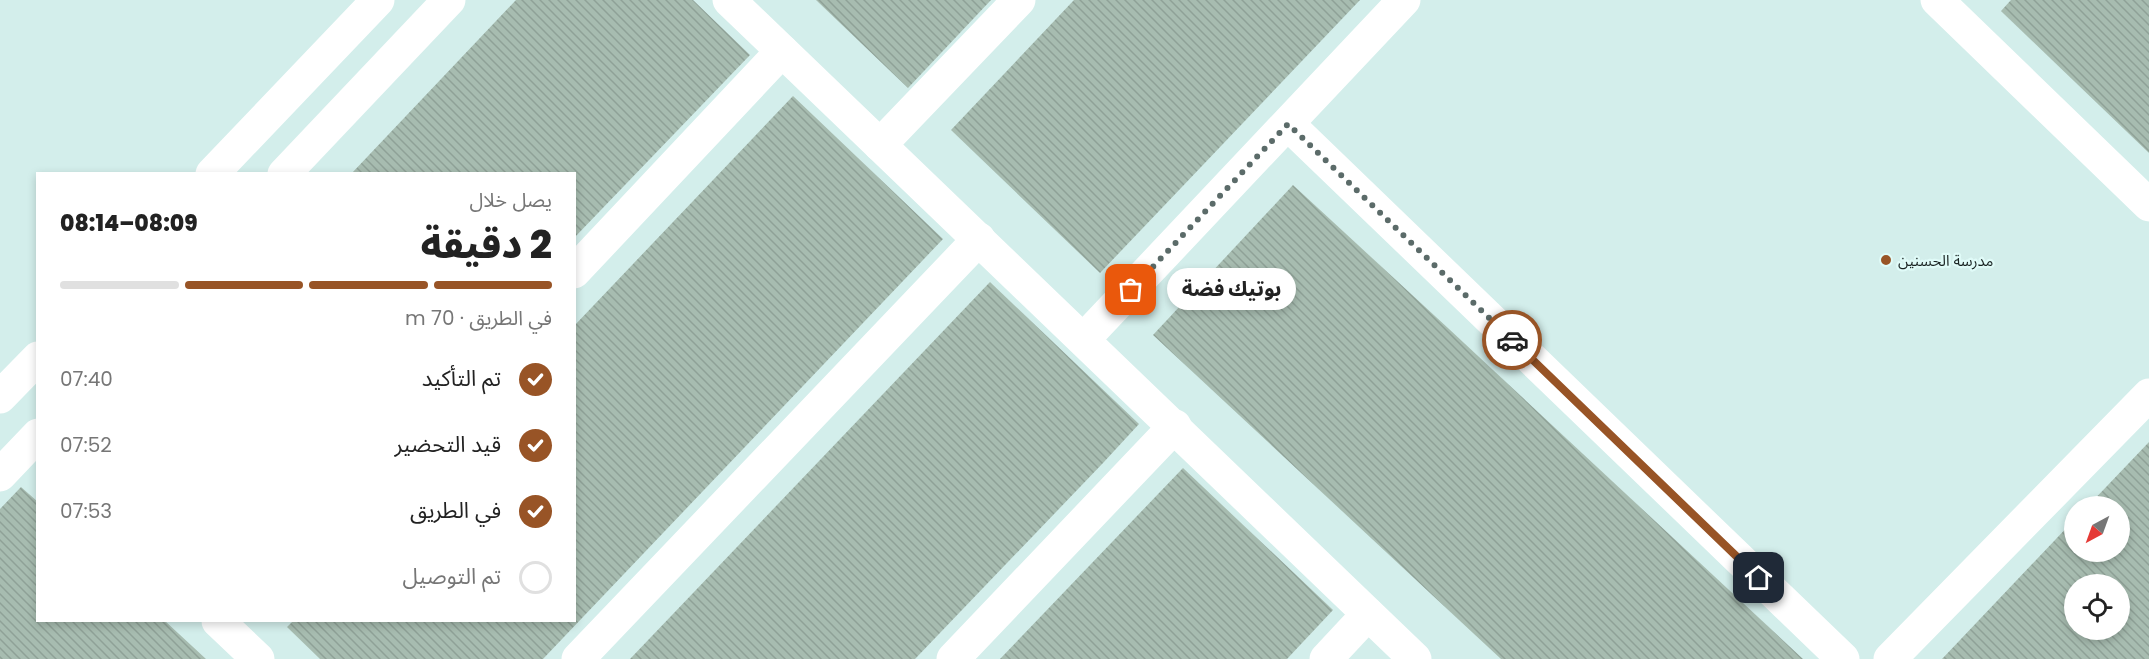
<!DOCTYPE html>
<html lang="ar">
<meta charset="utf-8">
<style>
:root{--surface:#fff;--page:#f6f6f6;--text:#222;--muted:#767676;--line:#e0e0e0;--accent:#985426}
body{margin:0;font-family:Poppins,"Noto Sans Arabic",sans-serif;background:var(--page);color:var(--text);direction:rtl;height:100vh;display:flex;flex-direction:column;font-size:22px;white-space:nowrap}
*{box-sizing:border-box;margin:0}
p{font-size:20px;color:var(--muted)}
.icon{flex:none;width:33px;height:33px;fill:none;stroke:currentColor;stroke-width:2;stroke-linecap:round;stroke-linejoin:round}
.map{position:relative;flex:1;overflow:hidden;direction:ltr}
.side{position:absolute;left:36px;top:172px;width:540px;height:450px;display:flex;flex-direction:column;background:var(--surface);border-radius:0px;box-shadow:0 3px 9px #0003;direction:rtl}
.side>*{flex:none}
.needle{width:39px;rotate:221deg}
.buttons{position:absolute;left:2064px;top:496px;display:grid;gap:12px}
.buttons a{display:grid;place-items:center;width:66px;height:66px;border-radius:50%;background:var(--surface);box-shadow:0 3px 9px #0003;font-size:30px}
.pin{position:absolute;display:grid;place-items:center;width:51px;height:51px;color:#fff;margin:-26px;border-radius:12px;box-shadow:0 3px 9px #0006}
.courier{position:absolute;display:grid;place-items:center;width:60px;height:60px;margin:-30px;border:4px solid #985426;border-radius:50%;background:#fff;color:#222;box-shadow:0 2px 8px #0007}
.bubble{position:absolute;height:42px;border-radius:21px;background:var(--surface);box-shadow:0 3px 9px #0003;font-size:20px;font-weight:800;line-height:42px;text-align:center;direction:rtl}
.head em{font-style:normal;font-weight:800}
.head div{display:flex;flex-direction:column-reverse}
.head{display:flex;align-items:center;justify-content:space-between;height:102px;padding:0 24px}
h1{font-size:39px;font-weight:800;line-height:45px}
.bar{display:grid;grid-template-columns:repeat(4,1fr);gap:9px 6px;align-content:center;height:72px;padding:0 24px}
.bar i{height:8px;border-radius:4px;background:var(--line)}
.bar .on{background:var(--accent)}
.bar p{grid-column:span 4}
ol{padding:0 24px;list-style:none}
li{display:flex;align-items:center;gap:18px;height:66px}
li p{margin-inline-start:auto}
li .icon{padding:6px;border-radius:50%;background:var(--accent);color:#fff;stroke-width:4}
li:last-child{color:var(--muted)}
li i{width:33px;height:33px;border:3px solid var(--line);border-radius:50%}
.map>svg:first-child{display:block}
</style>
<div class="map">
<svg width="2149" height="659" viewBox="0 0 2149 659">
<defs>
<pattern id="building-back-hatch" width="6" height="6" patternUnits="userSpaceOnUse" patternTransform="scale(1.5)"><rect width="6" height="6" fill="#a7bcb0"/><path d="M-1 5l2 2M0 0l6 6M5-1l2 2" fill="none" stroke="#8fa197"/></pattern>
</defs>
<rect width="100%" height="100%" fill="#d3eeeb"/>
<g fill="url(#building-back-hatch)" fill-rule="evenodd">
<polygon points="516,0 693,0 750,55 574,238 574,174 351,174"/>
<polygon points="816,0 991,0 908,88"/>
<polygon points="1074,0 1360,0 1100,273 951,130"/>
<polygon points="2011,0 2149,0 2149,153 2001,11"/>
<polygon points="793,96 943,239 543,659 320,659 287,627 293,621 574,621 574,326"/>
<polygon points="1293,185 1449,329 1803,659 1501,659 1459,620 1153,335"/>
<polygon points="990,282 1139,424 1103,463 915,659 630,659"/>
<path d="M2149 442V659H1942L2074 520V552H2120V507H2087ZM2074 585H2120V630H2074Z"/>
<polygon points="1183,468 1333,610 1287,659 1000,659"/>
<polygon points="21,487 38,502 38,621 165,621 206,659 0,659 0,509"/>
</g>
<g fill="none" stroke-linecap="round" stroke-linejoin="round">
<g stroke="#fff" stroke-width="33">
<polyline points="729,0 1415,659"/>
<polyline points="1937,0 2149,205"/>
<polyline points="1288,124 1843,659"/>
<polyline points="880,145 1019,0"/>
<polyline points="212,174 378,0"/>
<polyline points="284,174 449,0"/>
<polyline points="574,272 782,51"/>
<polyline points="1084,339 1404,0"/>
<polyline points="0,397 38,358"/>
<polyline points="0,475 38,435"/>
<polyline points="218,621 258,659"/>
<polyline points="578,659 979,239"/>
<polyline points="953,659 1175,426"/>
<polyline points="1326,659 1368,614"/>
<polyline points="1890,659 2149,395"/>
</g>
</g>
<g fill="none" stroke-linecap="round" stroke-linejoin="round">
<polyline stroke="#5b6b69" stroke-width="6" stroke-dasharray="0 10.8" points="1131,290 1288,124 1512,340"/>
<polyline stroke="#985426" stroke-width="8" points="1512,340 1759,578"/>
</g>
<circle fill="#985426" stroke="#e0fbf8" stroke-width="2" cx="1886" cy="260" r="6"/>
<g text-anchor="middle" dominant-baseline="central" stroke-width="4.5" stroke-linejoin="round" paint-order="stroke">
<g font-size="15" fill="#1a2423" stroke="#e0fbf8" text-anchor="start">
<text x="1898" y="260">مدرسة الحسنين</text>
</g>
</g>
</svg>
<div class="buttons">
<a><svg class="needle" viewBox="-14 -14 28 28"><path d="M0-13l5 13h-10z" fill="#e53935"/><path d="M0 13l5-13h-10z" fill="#767676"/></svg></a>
<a><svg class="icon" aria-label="locate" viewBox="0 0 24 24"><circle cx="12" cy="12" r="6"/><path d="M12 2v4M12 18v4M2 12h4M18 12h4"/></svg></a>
</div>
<div class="pin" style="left:1131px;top:290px;background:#ea580c"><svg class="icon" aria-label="bag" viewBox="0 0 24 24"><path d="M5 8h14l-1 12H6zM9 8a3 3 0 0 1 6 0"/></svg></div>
<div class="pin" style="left:1759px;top:578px;background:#1f2937"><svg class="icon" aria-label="home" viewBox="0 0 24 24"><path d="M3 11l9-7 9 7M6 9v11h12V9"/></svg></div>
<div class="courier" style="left:1512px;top:340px"><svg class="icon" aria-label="car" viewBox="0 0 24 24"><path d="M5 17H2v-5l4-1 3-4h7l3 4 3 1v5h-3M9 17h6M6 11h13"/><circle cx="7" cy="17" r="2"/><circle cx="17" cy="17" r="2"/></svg></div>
<div class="bubble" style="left:1167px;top:268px;width:129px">بوتيك فضة</div>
<section class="side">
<div class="head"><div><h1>2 دقيقة</h1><p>يصل خلال</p></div><em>08:09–08:14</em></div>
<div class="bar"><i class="on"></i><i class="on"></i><i class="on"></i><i></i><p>في الطريق · 70 m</p></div>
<ol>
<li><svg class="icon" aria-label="check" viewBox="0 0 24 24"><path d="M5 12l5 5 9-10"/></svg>تم التأكيد<p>07:40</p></li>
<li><svg class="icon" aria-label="check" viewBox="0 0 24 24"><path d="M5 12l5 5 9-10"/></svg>قيد التحضير<p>07:52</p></li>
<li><svg class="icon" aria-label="check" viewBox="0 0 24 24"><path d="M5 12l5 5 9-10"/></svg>في الطريق<p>07:53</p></li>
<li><i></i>تم التوصيل</li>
</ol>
</section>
</div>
